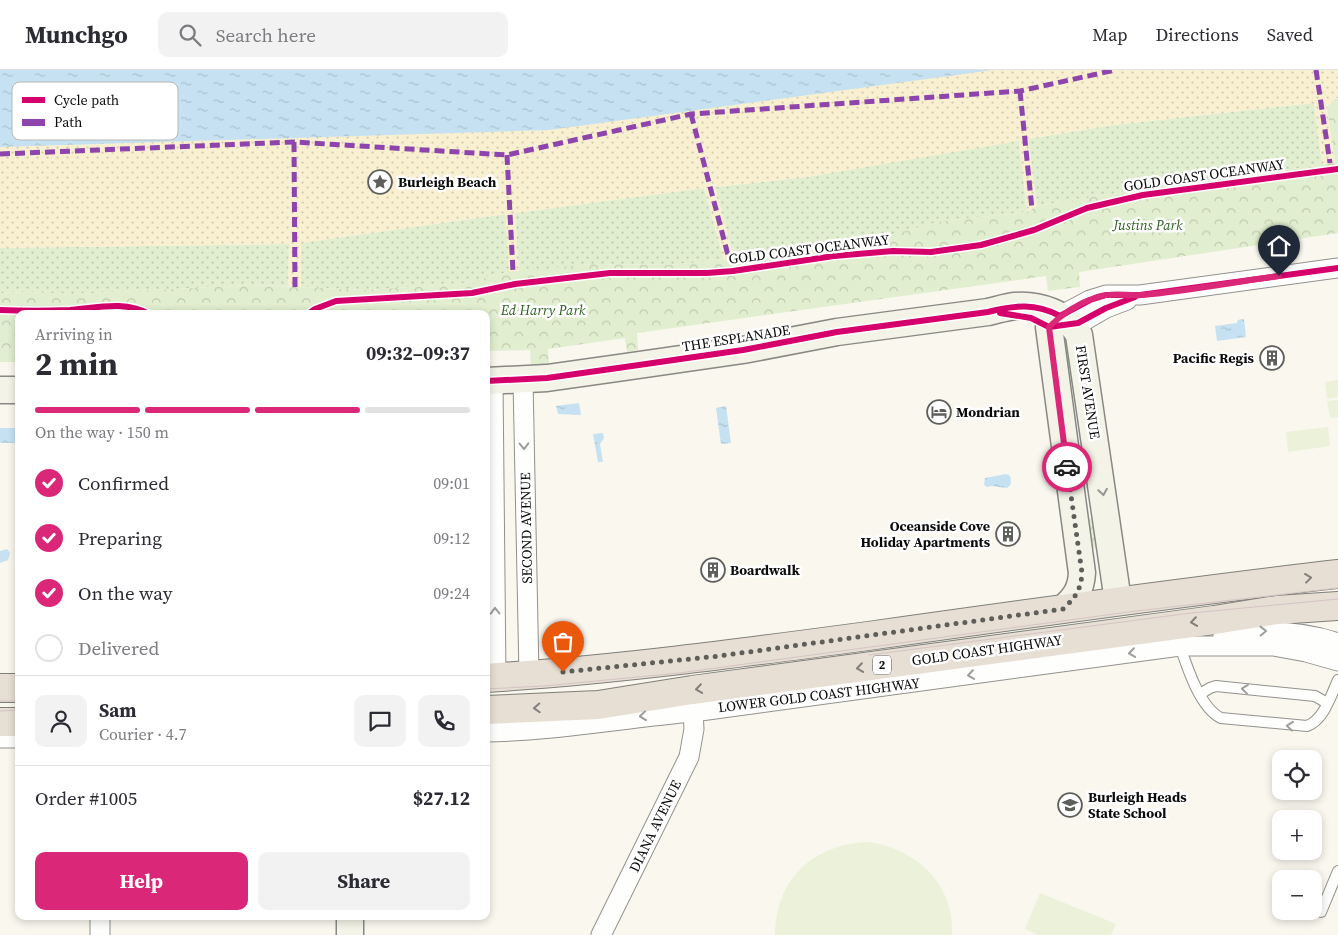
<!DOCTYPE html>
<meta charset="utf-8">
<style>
:root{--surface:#fff;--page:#f2f2f3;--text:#2b2b33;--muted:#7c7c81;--line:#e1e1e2;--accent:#db2777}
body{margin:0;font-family:"Source Serif 4",serif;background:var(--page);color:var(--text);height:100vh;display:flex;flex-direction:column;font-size:19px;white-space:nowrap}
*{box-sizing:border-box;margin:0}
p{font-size:16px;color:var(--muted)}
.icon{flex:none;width:28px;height:28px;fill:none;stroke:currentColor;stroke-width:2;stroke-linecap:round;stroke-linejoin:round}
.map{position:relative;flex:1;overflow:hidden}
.panel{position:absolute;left:15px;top:240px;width:475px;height:610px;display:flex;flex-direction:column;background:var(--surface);border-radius:10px;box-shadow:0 2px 8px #0003}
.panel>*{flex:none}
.buttons{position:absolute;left:1272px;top:680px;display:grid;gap:10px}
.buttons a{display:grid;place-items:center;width:50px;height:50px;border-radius:10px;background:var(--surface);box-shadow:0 2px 8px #0003;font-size:25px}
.pin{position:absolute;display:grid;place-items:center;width:42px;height:42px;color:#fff;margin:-51px -21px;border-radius:50% 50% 50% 0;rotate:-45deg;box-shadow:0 0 5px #0007}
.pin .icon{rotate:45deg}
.courier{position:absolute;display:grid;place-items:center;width:50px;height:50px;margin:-25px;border:4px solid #db2777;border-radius:50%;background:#fff;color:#222;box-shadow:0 1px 6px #0007}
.headline em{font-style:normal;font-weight:700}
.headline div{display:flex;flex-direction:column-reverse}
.headline{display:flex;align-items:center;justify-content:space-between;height:85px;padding:0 20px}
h1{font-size:32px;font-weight:700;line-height:38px}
.bar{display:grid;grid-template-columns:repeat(4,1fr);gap:8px 5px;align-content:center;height:60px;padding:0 20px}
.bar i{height:6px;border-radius:4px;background:var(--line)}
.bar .current{background:var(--accent)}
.bar p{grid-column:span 4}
.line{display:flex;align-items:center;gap:12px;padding:0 20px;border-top:1px solid var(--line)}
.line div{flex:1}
.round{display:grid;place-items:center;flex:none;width:52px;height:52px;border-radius:10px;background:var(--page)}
ol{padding:0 20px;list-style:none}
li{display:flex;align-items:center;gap:15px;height:55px}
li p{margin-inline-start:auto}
li .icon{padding:5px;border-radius:50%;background:var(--accent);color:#fff;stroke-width:4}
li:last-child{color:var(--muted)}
li i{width:28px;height:28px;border:2px solid var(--line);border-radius:50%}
.button{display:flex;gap:10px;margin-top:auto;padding:10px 20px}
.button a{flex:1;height:58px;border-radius:10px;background:var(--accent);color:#fff;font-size:20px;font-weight:700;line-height:58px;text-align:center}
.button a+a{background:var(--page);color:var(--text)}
header{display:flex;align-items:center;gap:30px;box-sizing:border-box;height:70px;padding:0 25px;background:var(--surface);border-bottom:1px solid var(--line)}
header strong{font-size:24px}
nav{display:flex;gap:28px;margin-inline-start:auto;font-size:18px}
.search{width:350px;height:45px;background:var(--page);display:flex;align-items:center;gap:12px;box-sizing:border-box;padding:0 18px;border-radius:10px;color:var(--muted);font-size:19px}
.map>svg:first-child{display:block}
</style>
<header>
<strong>Munchgo</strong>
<div class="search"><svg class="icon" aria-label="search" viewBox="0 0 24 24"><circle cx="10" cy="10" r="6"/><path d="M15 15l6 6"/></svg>Search here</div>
<nav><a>Map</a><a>Directions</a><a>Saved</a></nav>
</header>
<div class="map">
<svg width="1338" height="865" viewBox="0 0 1338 865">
<defs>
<pattern id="grass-dots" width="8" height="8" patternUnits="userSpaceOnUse" patternTransform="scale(1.25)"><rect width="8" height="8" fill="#e1eecf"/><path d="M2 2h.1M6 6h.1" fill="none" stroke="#c0cbb0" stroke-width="1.8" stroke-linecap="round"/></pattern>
<pattern id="sand-dots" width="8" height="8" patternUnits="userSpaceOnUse" patternTransform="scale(1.25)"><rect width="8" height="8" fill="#f8f0d0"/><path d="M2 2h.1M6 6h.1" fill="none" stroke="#d3ccb1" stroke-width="1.8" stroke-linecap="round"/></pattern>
<pattern id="park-crowns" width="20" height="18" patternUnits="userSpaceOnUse" patternTransform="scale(1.25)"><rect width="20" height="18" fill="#e1eecf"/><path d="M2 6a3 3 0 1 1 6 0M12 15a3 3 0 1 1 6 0" fill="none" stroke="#c0cbb0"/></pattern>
<pattern id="garden-furrows" width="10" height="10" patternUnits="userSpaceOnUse" patternTransform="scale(1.25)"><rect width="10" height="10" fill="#e1eecf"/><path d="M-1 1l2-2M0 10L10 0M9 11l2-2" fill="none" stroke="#c0cbb0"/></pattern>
<pattern id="water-ripples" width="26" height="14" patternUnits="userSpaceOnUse" patternTransform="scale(1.25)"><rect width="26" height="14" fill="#c6e2f2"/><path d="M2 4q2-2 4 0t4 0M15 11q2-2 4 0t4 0" fill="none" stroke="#a9c1ce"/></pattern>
</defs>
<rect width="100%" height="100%" fill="#f9f7ee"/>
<g fill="url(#grass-dots)">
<polygon points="1314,33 1322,95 1143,119 1037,136 1028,69 1113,55"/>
<polygon points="1019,70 1027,142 943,151 849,176 791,180 734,188 715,117 807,107"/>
<polygon points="704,118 724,190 669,195 592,194 519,202 515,143"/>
<polygon points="506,144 509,202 465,213 367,220 301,217 300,173"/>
<polygon points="289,174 288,216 253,215 73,224 23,222 0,223 0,178"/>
</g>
<polygon fill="url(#sand-dots)" points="0,0 1338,0 1338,28 1332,31 1327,38 1335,91 1322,95 1314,33 1113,55 1028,69 1037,136 1027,142 1019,71 807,107 715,117 734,188 724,190 704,118 515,143 519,202 509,202 505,144 301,173 301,217 288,216 289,174 0,178"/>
<polygon fill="url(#park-crowns)" points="1338,28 1338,163 1079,202 1080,217 1048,221 1046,206 637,263 638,280 627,282 625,268 548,279 549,293 531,296 530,280 486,281 486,244 19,244 19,292 0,292 0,223 23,222 73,224 253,215 367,220 465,213 509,202 592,194 669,195 724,190 791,180 849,176 943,151 1027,142 1037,136 1143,119 1322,95 1335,91 1327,38 1332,31"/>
<g fill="url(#garden-furrows)">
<polygon points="1073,268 1079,313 1065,315 1059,270"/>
<polygon points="1099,448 1103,476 1088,479 1084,450"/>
</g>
<g fill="#ebf2d9">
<polygon points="1338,310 1338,327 1327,329 1325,312"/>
<polygon points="1338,330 1338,347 1330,348 1327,331"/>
<polygon points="1328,357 1330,376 1288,382 1286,362"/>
<path d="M868 772C917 779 954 814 952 865H775C775 809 814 774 868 772Z"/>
<polygon points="1040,823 1116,854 1111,865 1039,865 1025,859"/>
</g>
<g fill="url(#water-ripples)">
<polygon points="0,0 993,0 549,60 0,77"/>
<polygon points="1244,249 1246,267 1217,271 1215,256 1237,253 1238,250"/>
<polygon points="579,333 581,345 558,344 556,336"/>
<polygon points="726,336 731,373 721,374 716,338"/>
<rect x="0" y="358" width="18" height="15"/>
<polygon points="603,363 604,368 600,374 603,392 598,392 593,364"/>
<path d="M1006 404 1009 405C1012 410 1012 415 1007 418L992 416 987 417 984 415 985 408Z"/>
<polygon points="7,479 10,483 8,490 0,493 0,481"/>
</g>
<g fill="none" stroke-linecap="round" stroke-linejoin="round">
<g stroke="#92918d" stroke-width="12">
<g id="lane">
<path d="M1180 576C1187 597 1200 638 1221 648L1307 656C1324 650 1331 625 1338 610"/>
<polyline points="1200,624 1210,618 1216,616 1315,626 1327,633"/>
<polyline points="1321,842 1338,801"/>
</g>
</g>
<g stroke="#92918d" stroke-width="21">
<g id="street">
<polyline points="1060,246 1090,230 1106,225 1140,225 1338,198"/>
<polyline points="1072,255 1082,252 1106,238 1127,230"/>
<polyline points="523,310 529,605"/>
<polyline points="493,311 496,607"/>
<path d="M1223 565C1262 560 1300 560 1338 573"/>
<path d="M486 662C555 661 624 648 693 642L1180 576H1273L1306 582 1338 591"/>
<polyline points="0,668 19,668"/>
<polyline points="100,846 100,865"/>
<polyline points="601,865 689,687 694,659 693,642"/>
</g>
</g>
<g stroke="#898884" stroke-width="29">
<g id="secondary">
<path d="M1049 257 1082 503C1081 520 1075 528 1063 539"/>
<path d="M486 311 547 308 625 297 743 280 837 262 988 242C997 240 1006 237 1015 236 1038 234 1067 243 1079 265L1118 531"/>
<polyline points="0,320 19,320"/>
<polyline points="350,846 350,865"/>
</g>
</g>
<g stroke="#7f7f7a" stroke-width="30">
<g id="highway">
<path d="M486 608C614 600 741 583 868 566 1024 544 1181 522 1338 504"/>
<polyline points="0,618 19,618"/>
<polyline points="486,640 598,635 692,620 1214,550 1277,540 1338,536"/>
<polyline points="0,652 19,652"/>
</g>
</g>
<use href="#lane" stroke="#fefefc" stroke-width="10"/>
<use href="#street" stroke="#fefefc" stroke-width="19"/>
<use href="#secondary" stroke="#f4f3e8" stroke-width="26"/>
<use href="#highway" stroke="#e7ded4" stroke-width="28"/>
<g stroke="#d5c4c4" stroke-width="1">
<polyline points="869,585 1191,543 1338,529"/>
<polyline points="486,619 544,616 679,603 1136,541 1338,518"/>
<polyline points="0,631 19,631"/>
<polyline points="0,641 19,640"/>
</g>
<g stroke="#8e44ad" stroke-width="5" stroke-dasharray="10 5" stroke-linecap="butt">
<polyline points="1316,0 1330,93"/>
<polyline points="1020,21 1032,139"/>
<polyline points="691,44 729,189"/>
<polyline points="294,72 295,217"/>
<polyline points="0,84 294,72 507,85 691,44 1020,21 1115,0"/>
<polyline points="507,85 513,202"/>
</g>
<g stroke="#fff" stroke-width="9">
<g id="cycleway">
<path d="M0 240C23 241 46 241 70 240 96 238 125 230 149 244"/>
<polyline points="1000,243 1031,248 1049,257 1078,253 1106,238 1135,227"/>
<polyline points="308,244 315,239 336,231 472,223 515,214 610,203 707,203 733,201 834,186 893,181 931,182 981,175 1034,160 1087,138 1143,125 1338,99"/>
<path d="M486 311 547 308 625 297 743 280 837 262 988 242C1014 235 1036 233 1060 246L1090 230 1106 225H1140L1338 198"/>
</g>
</g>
<use href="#cycleway" stroke="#d6006c" stroke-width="6"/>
</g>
<defs><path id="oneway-chevron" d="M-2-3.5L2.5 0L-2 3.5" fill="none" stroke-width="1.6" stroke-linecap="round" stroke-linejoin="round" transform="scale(1.25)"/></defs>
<g stroke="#9d9d9c">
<use href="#oneway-chevron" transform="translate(524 376) rotate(89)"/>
<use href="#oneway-chevron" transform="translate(495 541) rotate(-91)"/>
<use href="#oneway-chevron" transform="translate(1263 561) rotate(-1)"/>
<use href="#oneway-chevron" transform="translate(1132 583) rotate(172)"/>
<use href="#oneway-chevron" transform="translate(971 605) rotate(172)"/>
<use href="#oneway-chevron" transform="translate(1245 619) rotate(-174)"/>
<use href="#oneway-chevron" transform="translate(643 646) rotate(174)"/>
<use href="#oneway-chevron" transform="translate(1290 656) rotate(-174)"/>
</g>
<use stroke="#979690" href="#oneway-chevron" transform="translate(1103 422) rotate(81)"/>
<g stroke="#847f7a">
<use href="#oneway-chevron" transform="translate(1308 508) rotate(-7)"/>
<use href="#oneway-chevron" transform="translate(1194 552) rotate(172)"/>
<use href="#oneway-chevron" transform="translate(860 598) rotate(172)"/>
<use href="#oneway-chevron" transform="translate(699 619) rotate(172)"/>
<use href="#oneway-chevron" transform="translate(537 638) rotate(177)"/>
</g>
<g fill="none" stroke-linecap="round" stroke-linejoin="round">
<path stroke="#5e5e5a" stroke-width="5" stroke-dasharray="0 9" d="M563 602 719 586 1063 539C1075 528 1081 520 1082 503L1067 397"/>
<path stroke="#db2777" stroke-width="6" d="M1067 397 1049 257C1062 244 1079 233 1097 227 1112 222 1127 226 1142 225 1188 221 1233 212 1279 206"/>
</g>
<defs>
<g id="sight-ring" transform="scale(1.25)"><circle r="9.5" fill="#fff" stroke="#5e5e5a" stroke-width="1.5"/><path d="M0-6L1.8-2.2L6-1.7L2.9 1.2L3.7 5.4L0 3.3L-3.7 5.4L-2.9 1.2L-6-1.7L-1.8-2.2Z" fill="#5e5e5a"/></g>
<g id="building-ring" transform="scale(1.25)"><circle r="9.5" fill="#fff" stroke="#5e5e5a" stroke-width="1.5"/><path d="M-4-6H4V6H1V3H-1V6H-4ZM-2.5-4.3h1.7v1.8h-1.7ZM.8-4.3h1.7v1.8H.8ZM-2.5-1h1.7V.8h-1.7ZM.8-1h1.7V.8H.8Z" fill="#5e5e5a"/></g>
<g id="hotel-ring" transform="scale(1.25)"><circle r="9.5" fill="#fff" stroke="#5e5e5a" stroke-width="1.5"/><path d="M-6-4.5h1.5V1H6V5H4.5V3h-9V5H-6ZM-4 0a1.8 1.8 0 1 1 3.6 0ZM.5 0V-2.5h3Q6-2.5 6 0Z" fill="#5e5e5a"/></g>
<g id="school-ring" transform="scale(1.25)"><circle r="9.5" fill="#fff" stroke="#5e5e5a" stroke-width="1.5"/><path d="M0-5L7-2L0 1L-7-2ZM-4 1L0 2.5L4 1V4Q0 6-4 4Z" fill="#5e5e5a"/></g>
</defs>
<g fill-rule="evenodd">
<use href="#sight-ring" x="380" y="112"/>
<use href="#building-ring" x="1272" y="288"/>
<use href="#hotel-ring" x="939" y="342"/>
<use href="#building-ring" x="1008" y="464"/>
<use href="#building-ring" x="713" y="500"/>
<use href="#school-ring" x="1070" y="735"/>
</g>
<g text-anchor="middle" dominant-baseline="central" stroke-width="5" stroke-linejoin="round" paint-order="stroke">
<rect fill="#fff" stroke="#545454" stroke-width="1" x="873" y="585.5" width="18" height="19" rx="4"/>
<g font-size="12" font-weight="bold" fill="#0b0b0b">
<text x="882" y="595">2</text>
</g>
<g font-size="14" fill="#0b0b0b" stroke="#fff">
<text transform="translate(1204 105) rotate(-8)">GOLD COAST OCEANWAY</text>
<text transform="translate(809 179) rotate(-7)">GOLD COAST OCEANWAY</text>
<text transform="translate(736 268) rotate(-9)">THE ESPLANADE</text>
<text transform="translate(1088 322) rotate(81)">FIRST AVENUE</text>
<text transform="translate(526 458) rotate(-91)">SECOND AVENUE</text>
<text transform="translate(987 580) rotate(-8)">GOLD COAST HIGHWAY</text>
<text transform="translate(819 625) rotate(-7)">LOWER GOLD COAST HIGHWAY</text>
<text transform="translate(655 756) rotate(-64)">DIANA AVENUE</text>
</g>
<g font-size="14" font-weight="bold" fill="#0b0b0b" stroke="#fff" text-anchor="start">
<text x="398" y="112">Burleigh Beach</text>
<text x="1254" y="288" text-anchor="end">Pacific Regis</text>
<text x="956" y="342">Mondrian</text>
<text x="990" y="456" text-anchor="end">Oceanside Cove<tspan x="990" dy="16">Holiday Apartments</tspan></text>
<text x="730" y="500">Boardwalk</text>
<text x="1088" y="727">Burleigh Heads<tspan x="1088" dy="16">State School</tspan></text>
</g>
<g font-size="14" font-style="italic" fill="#2b5f1f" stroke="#fff">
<text x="1148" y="155">Justins Park</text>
<text x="543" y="240">Ed Harry Park</text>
</g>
</g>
<rect x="12" y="12" width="166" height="58" rx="8" fill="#fff" stroke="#b6b6b6" stroke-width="1"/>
<rect x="22" y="27" width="23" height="6" fill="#d6006c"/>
<rect x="22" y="49" width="23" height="7" fill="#8e44ad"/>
<g font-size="14" fill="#0b0b0b">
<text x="54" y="35">Cycle path</text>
<text x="54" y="57">Path</text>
</g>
</svg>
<div class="buttons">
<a><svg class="icon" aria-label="locate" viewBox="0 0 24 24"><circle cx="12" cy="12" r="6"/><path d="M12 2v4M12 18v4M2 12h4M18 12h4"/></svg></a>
<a>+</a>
<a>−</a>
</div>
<div class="pin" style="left:563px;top:602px;background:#ea580c"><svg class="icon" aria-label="bag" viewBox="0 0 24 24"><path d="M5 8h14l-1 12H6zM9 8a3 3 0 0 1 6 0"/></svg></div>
<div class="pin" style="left:1279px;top:206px;background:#1f2937"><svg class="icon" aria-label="home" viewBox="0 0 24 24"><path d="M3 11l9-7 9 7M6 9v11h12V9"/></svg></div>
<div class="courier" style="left:1067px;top:397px"><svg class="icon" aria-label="car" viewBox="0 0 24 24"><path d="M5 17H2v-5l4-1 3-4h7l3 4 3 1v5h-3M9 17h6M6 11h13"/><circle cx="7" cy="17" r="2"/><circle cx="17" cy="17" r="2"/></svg></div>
<section class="panel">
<div class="headline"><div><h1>2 min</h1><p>Arriving in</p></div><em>09:32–09:37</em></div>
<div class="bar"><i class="current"></i><i class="current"></i><i class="current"></i><i></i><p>On the way · 150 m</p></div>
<ol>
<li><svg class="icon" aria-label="check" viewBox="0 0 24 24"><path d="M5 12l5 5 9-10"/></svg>Confirmed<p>09:01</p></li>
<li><svg class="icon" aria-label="check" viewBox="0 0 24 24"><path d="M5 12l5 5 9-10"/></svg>Preparing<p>09:12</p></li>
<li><svg class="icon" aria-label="check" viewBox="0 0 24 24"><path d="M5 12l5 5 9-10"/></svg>On the way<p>09:24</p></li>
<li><i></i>Delivered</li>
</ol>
<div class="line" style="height:90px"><a class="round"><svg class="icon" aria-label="person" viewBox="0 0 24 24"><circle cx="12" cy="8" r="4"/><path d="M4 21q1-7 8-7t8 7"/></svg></a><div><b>Sam</b><p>Courier · 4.7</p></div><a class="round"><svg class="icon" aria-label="chat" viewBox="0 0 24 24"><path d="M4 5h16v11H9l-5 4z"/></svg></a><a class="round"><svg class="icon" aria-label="phone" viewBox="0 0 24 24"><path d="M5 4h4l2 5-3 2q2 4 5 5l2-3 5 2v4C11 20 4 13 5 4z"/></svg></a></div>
<div class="line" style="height:65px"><div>Order #1005</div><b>$27.12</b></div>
<div class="button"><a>Help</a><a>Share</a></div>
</section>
</div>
